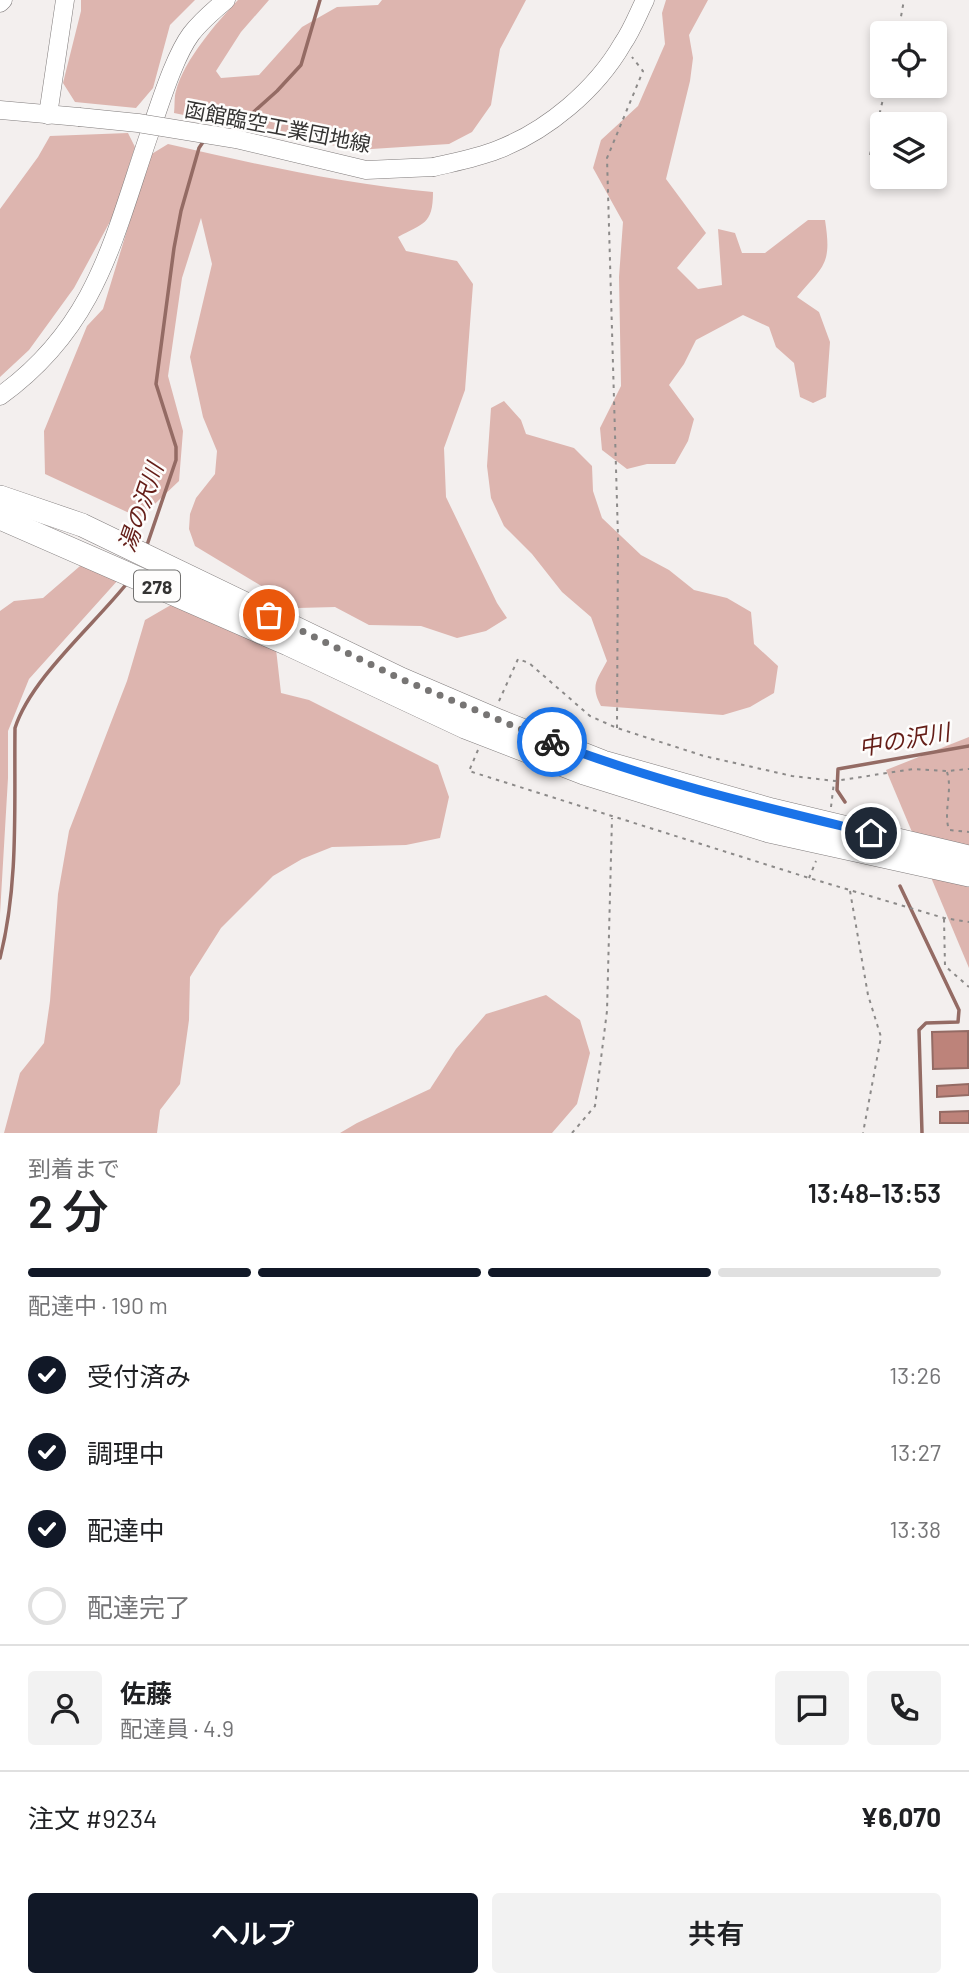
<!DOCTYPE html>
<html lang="ja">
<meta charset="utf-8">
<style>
:root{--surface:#fff;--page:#f2f2f2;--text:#202124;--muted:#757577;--line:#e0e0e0;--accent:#111827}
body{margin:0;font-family:Barlow,"Noto Sans JP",sans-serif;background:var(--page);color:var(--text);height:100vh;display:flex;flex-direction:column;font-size:26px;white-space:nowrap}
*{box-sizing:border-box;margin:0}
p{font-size:23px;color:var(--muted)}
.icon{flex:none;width:38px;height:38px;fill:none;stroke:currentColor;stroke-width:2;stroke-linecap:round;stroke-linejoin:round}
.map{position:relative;height:1133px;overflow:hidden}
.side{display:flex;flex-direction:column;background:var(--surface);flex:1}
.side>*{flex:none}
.controls{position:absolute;left:870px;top:21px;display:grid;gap:14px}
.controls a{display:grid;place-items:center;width:77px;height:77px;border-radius:7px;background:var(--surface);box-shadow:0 4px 10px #0003;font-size:35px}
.pin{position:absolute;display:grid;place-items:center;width:60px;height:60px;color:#fff;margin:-30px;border:4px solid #fff;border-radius:50%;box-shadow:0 2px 7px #0007}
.courier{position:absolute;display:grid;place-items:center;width:70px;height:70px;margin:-35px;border:5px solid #1a73e8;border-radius:50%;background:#fff;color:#222;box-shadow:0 2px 9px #0007}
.overview em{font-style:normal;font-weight:600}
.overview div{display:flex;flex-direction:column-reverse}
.overview{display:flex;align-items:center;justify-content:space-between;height:119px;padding:0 28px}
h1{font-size:46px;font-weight:600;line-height:52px}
.bar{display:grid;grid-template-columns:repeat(4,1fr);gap:10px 7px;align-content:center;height:84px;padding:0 28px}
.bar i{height:9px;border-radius:5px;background:var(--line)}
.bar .active{background:var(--accent)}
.bar p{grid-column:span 4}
.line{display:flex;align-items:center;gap:18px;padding:0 28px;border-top:2px solid var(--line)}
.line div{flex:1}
.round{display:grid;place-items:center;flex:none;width:74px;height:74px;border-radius:7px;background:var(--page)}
ol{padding:0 28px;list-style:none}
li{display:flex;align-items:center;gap:21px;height:77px}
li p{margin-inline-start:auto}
li .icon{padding:7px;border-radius:50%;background:var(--accent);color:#fff;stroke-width:4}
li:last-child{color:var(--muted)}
li i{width:38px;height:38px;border:4px solid var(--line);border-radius:50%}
.button{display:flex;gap:14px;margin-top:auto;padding:14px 28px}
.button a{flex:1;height:80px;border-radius:7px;background:var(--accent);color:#fff;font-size:28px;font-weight:600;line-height:80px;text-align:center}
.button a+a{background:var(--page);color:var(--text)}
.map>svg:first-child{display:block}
</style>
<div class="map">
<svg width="969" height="1133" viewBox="0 0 969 1133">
<rect width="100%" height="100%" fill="#f3efee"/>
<g fill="#ddb5af">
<polygon points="81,0 195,0 170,25 153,88 136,108 75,102 63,83 81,11"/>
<path d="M238 0H269L241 32 216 71 221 78 259 75 302 27 337 7 378 5 382 0H526L500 49 491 105 472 132 449 144 356 150 174 113C175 105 174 97 176 91 184 60 217 22 238 0Z"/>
<path d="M666 0H708L689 35 693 58 690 81 666 179 706 233 677 268 698 289 722 285 718 229 735 233 742 253H765L808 220H825C832 265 824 265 797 297L819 312 830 342 826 397 813 403 800 397 794 363 776 347 769 327 743 315 696 340 684 364 669 385 694 419 688 441 675 464H647L627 469 602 450 600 428 621 386 619 277 623 222 593 168 601 140 638 106 665 44 662 13Z"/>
<polygon points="128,133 135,147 113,216 74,288 29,350 0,377 0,209 38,157 50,136"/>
<path d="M168 144C255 164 343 184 433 192 433 225 423 223 398 237L406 251 457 261 473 284 465 390 444 448 446 497 497 603 507 618 486 631 457 638 421 626 369 625 335 607 298 608 195 546 189 529 190 514 196 498 215 474 217 451 203 417 190 357 212 264 201 218 182 278 168 376 183 431 179 481 140 518 45 474 44 431 87 326 103 309 150 155Z"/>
<path d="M504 401 521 420 526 434 574 448 592 466 593 491 602 518 641 555 669 570 694 590 727 598 751 612 754 644 778 666 774 693 750 707 723 715 601 706C590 685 597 680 607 661L591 617 562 592 532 554 504 526 491 498 487 466 491 408Z"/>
<polygon points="87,560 118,580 29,679 8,731 8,778 0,914 0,611 14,601 43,598"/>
<polygon points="176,602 276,649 281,693 309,700 438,765 449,797 440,838 406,845 332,847 302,859 273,876 221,928 190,977 189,1020 180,1084 160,1110 157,1133 4,1133 20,1073 44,1043 50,1001 58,894 69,831 127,681 145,620"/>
<polygon points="969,737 969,968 886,770"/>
<polygon points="546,995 580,1020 590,1053 577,1104 552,1133 340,1133 357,1123 430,1089 456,1049 486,1014"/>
</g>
<g fill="#bd837a" stroke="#946b64" stroke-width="2">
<polygon points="968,1031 968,1068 933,1069 932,1032"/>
<polygon points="969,1084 969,1095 937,1097 937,1086"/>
<polygon points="969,1111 969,1123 940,1123 940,1112"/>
</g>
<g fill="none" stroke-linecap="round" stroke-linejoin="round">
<g stroke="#946b64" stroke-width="3.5">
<polyline points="219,129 248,117 277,91 301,65 320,0"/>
<polyline points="146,548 176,460 176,447 156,384 174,248 181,211 199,148 205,139"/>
<polyline points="845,802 837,790 838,769 969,746"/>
<polyline points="900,886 959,1010 958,1022 926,1023 919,1030 922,1133"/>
<path d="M0 958C19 884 14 804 15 728 31 678 95 624 128 582"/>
</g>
<g stroke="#807c7c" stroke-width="19">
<g id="secondary">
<polyline points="0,3 3,0"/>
<polyline points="0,110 79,117"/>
<polyline points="48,115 65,0"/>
<path d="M434 167C455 162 477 158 497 150 547 131 596 90 623 43 632 30 638 14 645 0"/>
<path d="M0 396C97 326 113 239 150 132 160 104 174 57 191 34 201 21 214 10 226 0"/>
</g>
</g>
<g stroke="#807c7c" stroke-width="24">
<g id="highway">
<polyline points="0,497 82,525 401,679 499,721 603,762 772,810 969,857"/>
<polyline points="0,518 288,644 465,727 584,773 769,831 969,875"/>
</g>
</g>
<g stroke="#8c8a89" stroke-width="2" stroke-dasharray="3.5 5" stroke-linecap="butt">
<polyline points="898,33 904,0"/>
<polyline points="870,155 886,86"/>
<polyline points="499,701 518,659 529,663 590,716 617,728 704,756 792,776 835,781 913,769 947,771 969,769"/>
<polyline points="617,728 618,537 607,158 643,71 632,57"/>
<polyline points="478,750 469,771 809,878 944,918 969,922"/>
<path d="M947 772C953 791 943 811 949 830L969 832"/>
<polyline points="831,807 834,782"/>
<polyline points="809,878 816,861"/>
<polyline points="850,891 868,995 881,1037 863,1133"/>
<polyline points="944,919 945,966 969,987"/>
<polyline points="572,1133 595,1106 607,1011 612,818"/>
</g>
<use href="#secondary" stroke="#fff" stroke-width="18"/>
<use href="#highway" stroke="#fff" stroke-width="23"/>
<g stroke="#807c7c" stroke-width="19" stroke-linecap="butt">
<polyline id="secondary-bridge" points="79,117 138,123 236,139 366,170 434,167"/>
</g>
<use href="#secondary-bridge" stroke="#fff" stroke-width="18"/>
</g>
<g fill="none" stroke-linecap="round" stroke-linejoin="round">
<polyline stroke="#777574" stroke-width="7" stroke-dasharray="0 12.6" points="269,615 401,679 552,742"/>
<path stroke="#1a73e8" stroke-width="9" d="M552 742C655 782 764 807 871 833"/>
</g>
<g text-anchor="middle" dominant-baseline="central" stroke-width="5" stroke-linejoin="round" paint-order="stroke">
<rect fill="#fefdfc" stroke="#71706f" stroke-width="2" x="134" y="570.5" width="46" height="31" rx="5"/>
<g font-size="19" font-weight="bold" fill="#343332">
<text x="157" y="586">278</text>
</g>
<g font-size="21" fill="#343332" stroke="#fefdfc">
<text transform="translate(278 126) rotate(11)">函館臨空工業団地線</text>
</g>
<g font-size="23" font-style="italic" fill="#641d17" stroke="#fefdfc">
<text transform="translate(140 507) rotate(-71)">湯の沢川</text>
<text transform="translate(904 739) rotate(-10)">中の沢川</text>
</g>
</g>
</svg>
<div class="controls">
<a><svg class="icon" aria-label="locate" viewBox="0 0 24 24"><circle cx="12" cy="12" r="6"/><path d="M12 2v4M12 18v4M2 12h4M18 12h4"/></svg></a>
<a><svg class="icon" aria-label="layers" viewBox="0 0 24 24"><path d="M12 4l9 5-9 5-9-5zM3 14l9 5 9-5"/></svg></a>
</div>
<div class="pin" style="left:269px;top:615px;background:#ea580c"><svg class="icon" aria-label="bag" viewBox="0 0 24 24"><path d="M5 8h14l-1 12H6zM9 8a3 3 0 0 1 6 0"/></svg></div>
<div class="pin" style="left:871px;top:833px;background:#1f2937"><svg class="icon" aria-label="home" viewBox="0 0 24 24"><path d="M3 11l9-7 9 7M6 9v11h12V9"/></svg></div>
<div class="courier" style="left:552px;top:742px"><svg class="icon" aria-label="bike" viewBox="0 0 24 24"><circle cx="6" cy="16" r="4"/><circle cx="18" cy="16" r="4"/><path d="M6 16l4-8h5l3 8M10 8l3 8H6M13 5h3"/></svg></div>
</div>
<section class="side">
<div class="overview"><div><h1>2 分</h1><p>到着まで</p></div><em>13:48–13:53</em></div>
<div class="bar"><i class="active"></i><i class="active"></i><i class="active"></i><i></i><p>配達中 · 190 m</p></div>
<ol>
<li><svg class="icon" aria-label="check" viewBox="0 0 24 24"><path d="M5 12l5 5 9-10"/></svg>受付済み<p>13:26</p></li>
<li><svg class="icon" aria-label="check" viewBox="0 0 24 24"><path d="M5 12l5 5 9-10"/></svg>調理中<p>13:27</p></li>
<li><svg class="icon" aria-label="check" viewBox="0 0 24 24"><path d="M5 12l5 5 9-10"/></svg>配達中<p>13:38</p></li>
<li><i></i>配達完了</li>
</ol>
<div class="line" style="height:126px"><a class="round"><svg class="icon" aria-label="person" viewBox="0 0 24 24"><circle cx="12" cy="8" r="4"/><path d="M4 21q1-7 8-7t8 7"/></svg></a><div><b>佐藤</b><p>配達員 · 4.9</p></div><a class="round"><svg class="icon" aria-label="chat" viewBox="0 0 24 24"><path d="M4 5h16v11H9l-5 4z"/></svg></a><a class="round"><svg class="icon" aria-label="phone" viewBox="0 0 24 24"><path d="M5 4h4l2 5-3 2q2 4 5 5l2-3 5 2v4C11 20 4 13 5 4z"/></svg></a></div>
<div class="line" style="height:91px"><div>注文 #9234</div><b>¥6,070</b></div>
<div class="button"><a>ヘルプ</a><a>共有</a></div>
</section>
